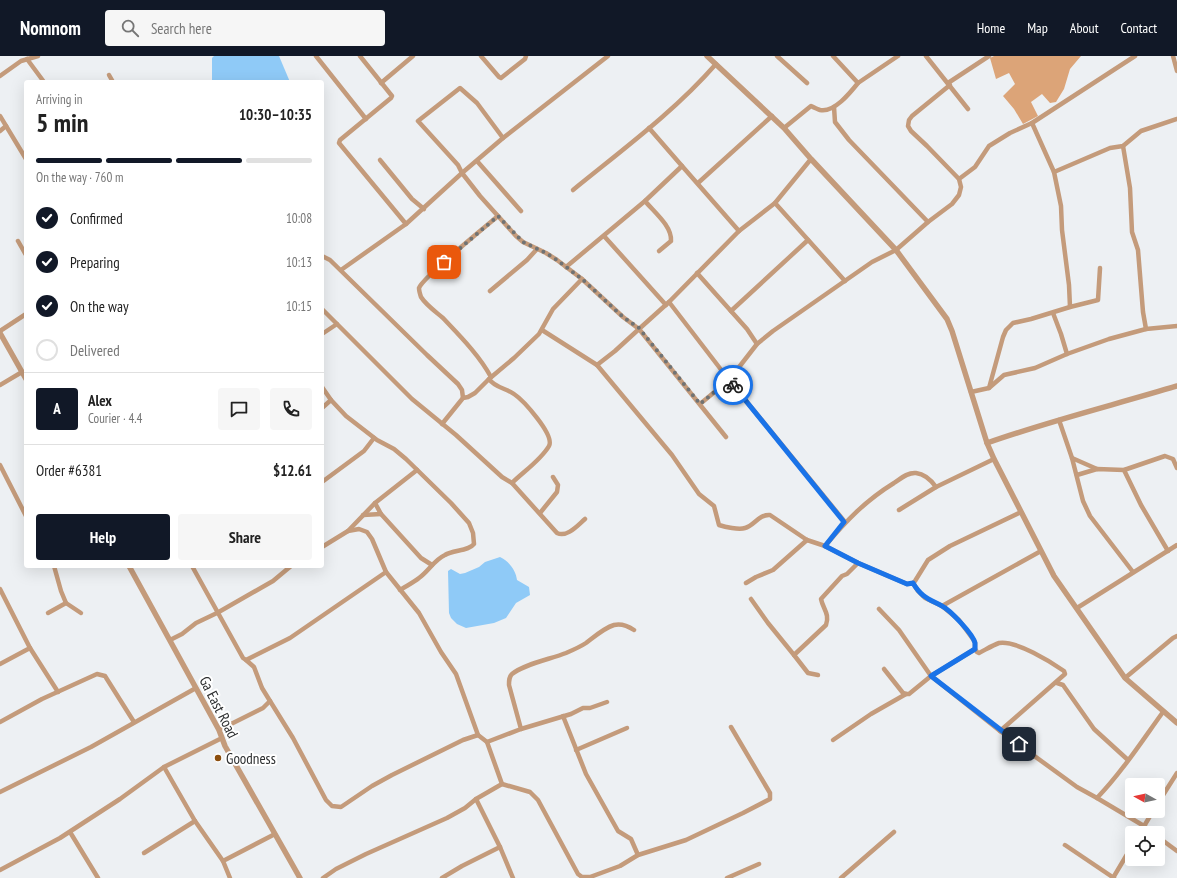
<!DOCTYPE html>
<meta charset="utf-8">
<style>
:root{--surface:#fff;--page:#f6f6f6;--text:#222;--muted:#767676;--line:#e0e0e0;--accent:#111827}
body{margin:0;font-family:"PT Sans Narrow",sans-serif;background:var(--page);color:var(--text);height:100vh;display:flex;flex-direction:column;font-size:15px;white-space:nowrap}
*{box-sizing:border-box;margin:0}
p{font-size:13px;color:var(--muted)}
.icon{flex:none;width:22px;height:22px;fill:none;stroke:currentColor;stroke-width:2;stroke-linecap:round;stroke-linejoin:round}
.map{position:relative;flex:1;overflow:hidden}
.panel{position:absolute;left:24px;top:24px;width:300px;height:488px;display:flex;flex-direction:column;background:var(--surface);border-radius:4px;box-shadow:0 4px 16px #0002}
.panel>*{flex:none}
.needle{width:26px;rotate:278deg}
.controls{position:absolute;left:1125px;top:722px;display:grid;gap:8px}
.controls a{display:grid;place-items:center;width:40px;height:40px;border-radius:4px;background:var(--surface);box-shadow:0 4px 16px #0002;font-size:20px}
.pin{position:absolute;display:grid;place-items:center;width:34px;height:34px;color:#fff;margin:-17px;border-radius:8px;box-shadow:0 2px 6px #0006}
.courier{position:absolute;display:grid;place-items:center;width:40px;height:40px;margin:-20px;border:3px solid #1a73e8;border-radius:50%;background:#fff;color:#222;box-shadow:0 1px 5px #0007}
.summary em{font-style:normal;font-weight:700}
.summary div{display:flex;flex-direction:column-reverse}
.summary{display:flex;align-items:center;justify-content:space-between;height:68px;padding:0 12px}
h1{font-size:26px;font-weight:700;line-height:30px}
.bar{display:grid;grid-template-columns:repeat(4,1fr);gap:6px 4px;align-content:center;height:48px;padding:0 12px}
.bar i{height:5px;border-radius:3px;background:var(--line)}
.bar .active{background:var(--accent)}
.bar p{grid-column:span 4}
.line{display:flex;align-items:center;gap:10px;padding:0 12px;border-top:1px solid var(--line)}
.line div{flex:1}
.round{display:grid;place-items:center;flex:none;width:42px;height:42px;border-radius:4px;background:var(--page)}
ol{padding:0 12px;list-style:none}
li{display:flex;align-items:center;gap:12px;height:44px}
li p{margin-inline-start:auto}
li .icon{padding:4px;border-radius:50%;background:var(--accent);color:#fff;stroke-width:4}
li:last-child{color:var(--muted)}
li i{width:22px;height:22px;border:2px solid var(--line);border-radius:50%}
.cta{display:flex;gap:8px;margin-top:auto;padding:8px 12px}
.cta a{flex:1;height:46px;border-radius:4px;background:var(--accent);color:#fff;font-size:16px;font-weight:700;line-height:46px;text-align:center}
.cta a+a{background:var(--page);color:var(--text)}
header{display:flex;align-items:center;gap:24px;box-sizing:border-box;height:56px;padding:0 20px;background:var(--accent);color:#fff}
header strong{font-size:19px}
nav{display:flex;gap:22px;margin-inline-start:auto;font-size:14px}
.search{width:280px;height:36px;background:var(--page);display:flex;align-items:center;gap:10px;box-sizing:border-box;padding:0 14px;border-radius:4px;color:var(--muted);font-size:15px}
.map>svg:first-child{display:block}
</style>
<header>
<strong>Nomnom</strong>
<div class="search"><svg class="icon" aria-label="search" viewBox="0 0 24 24"><circle cx="10" cy="10" r="6"/><path d="M15 15l6 6"/></svg>Search here</div>
<nav><a>Home</a><a>Map</a><a>About</a><a>Contact</a></nav>
</header>
<div class="map">
<svg width="1177" height="822" viewBox="0 0 1177 822">
<rect width="100%" height="100%" fill="#edf0f3"/>
<polygon fill="#dca478" points="994,0 1081,0 1070,13 1064,33 1056,46 1050,47 1042,38 1031,46 1038,60 1023,68 1014,53 1003,40 1015,28 1009,17 996,23 990,2"/>
<g fill="#8fcaf7">
<polygon points="214,0 279,0 290,26 212,26 212,2"/>
<path d="M500 501C509 505 516 515 517 524L529 531 530 539 516 547 506 562 494 567 466 572 457 568 451 562 449 557 448 515 451 513 460 518 465 517 479 511 485 506Z"/>
</g>
<g fill="none" stroke-linecap="round" stroke-linejoin="round">
<g stroke="#c49b7b" stroke-width="4.5">
<polyline points="316,0 366,63"/>
<polyline points="360,0 392,40 391,42 340,84 339,87 406,168"/>
<polyline points="481,0 499,21 501,22 525,3 526,0"/>
<polyline points="777,0 807,27"/>
<polyline points="833,0 858,27 898,0"/>
<polyline points="926,0 968,53"/>
<polyline points="1173,0 1177,15"/>
<polyline points="27,3 44,26"/>
<polyline points="109,19 113,26"/>
<polyline points="0,20 21,5 38,0"/>
<polyline points="381,27 413,0"/>
<polyline points="948,27 989,0"/>
<polyline points="950,29 912,60 909,64 908,70 911,75 927,90 959,123"/>
<polyline points="834,51 835,66 849,84 928,166"/>
<polyline points="0,60 26,103"/>
<polyline points="649,72 682,110"/>
<path d="M784 72 811 50C813 51 817 53 820 54 834 57 850 37 858 27"/>
<polyline points="0,75 6,70"/>
<polyline points="503,82 477,47 460,32 418,65 458,109 462,117 480,140 516,180 523,186 546,197 557,204 582,223 623,261 639,273 726,381"/>
<polyline points="1123,90 1130,132 1132,176 1138,194 1143,256 1146,273"/>
<polyline points="380,104 412,143 424,153"/>
<polyline points="477,105 521,155"/>
<polyline points="1054,116 1110,92 1123,90 1141,75 1177,63"/>
<polyline points="698,127 772,60"/>
<path d="M573 134C622 94 674 56 716 8"/>
<path d="M645 145C654 156 672 170 671 185L659 195"/>
<polyline points="775,147 845,225"/>
<polyline points="604,180 666,249"/>
<polyline points="18,185 26,199"/>
<polyline points="322,200 330,204 427,299 458,328 462,334 463,342"/>
<polyline points="566,211 645,145 682,110 739,175"/>
<polyline points="341,214 406,168 462,117 503,82 608,0"/>
<polyline points="697,217 747,273 757,288"/>
<polyline points="490,235 527,204 537,193"/>
<polyline points="669,246 729,324 845,466"/>
<polyline points="1070,251 1069,229 1062,174 1061,150 1054,116 1032,67 1135,0"/>
<path d="M322 253 412 343 456 379 502 421 512 427 557 477C567 482 578 469 585 463"/>
<polyline points="731,255 808,184"/>
<polyline points="1053,257 1061,278 1067,298"/>
<polyline points="542,274 597,309 615,295 639,273 669,246 739,175 775,147 811,103"/>
<polyline points="0,275 26,258"/>
<polyline points="322,278 337,268"/>
<path d="M597 309 672 399 699 438 714 450 719 469C725 471 739 474 745 472 754 470 759 458 770 459L807 484 825 490 858 507 907 528C910 528 913 528 915 525L928 504 950 490 1021 456"/>
<path d="M491 321C479 299 460 280 443 262 436 256 426 249 421 241 420 238 419 234 419 232 423 221 485 171 498 160"/>
<path d="M489 323C495 332 506 332 514 338 523 344 555 379 549 390 541 404 523 416 512 427"/>
<polyline points="0,329 22,316"/>
<path d="M322 331 331 344 346 360 377 384 394 393 406 403 451 447 469 467 473 477 474 488C469 495 453 494 445 499 434 504 429 515 419 522 413 527 406 530 400 534"/>
<polyline points="989,332 1003,281 1006,274 1013,267 1031,263 1070,251 1098,244 1100,212"/>
<polyline points="971,336 989,332 1004,319 1035,312 1067,298 1109,283 1146,273 1177,270"/>
<polyline points="700,348 729,324 757,288 773,275 872,206 896,194 928,166 952,148 959,139 961,131 959,123 975,111 989,90 1010,77 1032,67"/>
<polyline points="322,352 331,344"/>
<polyline points="1059,364 1072,402 1083,445 1090,460 1133,516"/>
<polyline points="442,368 463,342 468,341 475,337 489,323 514,302 539,278 553,253 582,223"/>
<polyline points="1072,402 1097,413"/>
<polyline points="0,409 26,460"/>
<polyline points="1124,414 1141,449 1168,495"/>
<polyline points="1077,419 1097,413 1124,414 1165,400 1173,403 1177,412"/>
<polyline points="322,426 364,395 374,382"/>
<polyline points="375,447 381,458 421,502 432,509"/>
<polyline points="899,454 936,431 994,403"/>
<polyline points="540,457 557,436 558,429 553,421"/>
<polyline points="363,459 381,458"/>
<path d="M825 490C846 465 865 445 894 427 900 423 908 416 916 417 925 418 931 424 936 431"/>
<polyline points="322,491 348,475 375,447 417,414"/>
<polyline points="54,510 61,535 66,547 81,557"/>
<polyline points="192,510 243,602 246,604"/>
<polyline points="746,527 756,521 773,514 807,484"/>
<path d="M913 527 918 535 925 542 942 550 959 564 975 586V593L977 596 979 597C985 594 993 589 999 587 1016 584 1051 606 1064 615L1065 618 1000 675"/>
<polyline points="0,533 30,592 58,636"/>
<polyline points="751,543 768,567 794,599"/>
<polyline points="942,550 1041,495"/>
<polyline points="1077,552 1177,489"/>
<path d="M879 553 899 574 931 620 1000 675 1077 731 1097 742C1122 716 1142 685 1163 656"/>
<polyline points="48,557 66,547"/>
<polyline points="170,584 182,578 196,567 217,557 273,525 291,510"/>
<polyline points="0,608 30,592"/>
<polyline points="884,613 903,637 906,638"/>
<path d="M818 619 808 617 794 599 826 569C830 558 823 553 821 543L842 520 847 518 858 507"/>
<polyline points="1125,622 1173,582 1177,580"/>
<polyline points="1057,627 1063,629 1094,673 1128,704"/>
<polyline points="270,645 293,682 326,744 332,750 341,751 372,730 392,719 463,684 478,679"/>
<polyline points="563,660 586,718 618,775 631,783 638,799"/>
<polyline points="0,666 42,643 97,618 105,620 134,666"/>
<path d="M521 673 509 629C509 624 509 621 512 618 524 608 551 603 566 597 573 594 580 591 586 587 594 581 604 572 614 569 622 567 628 570 634 574"/>
<polyline points="219,674 263,652 270,645 262,632 254,611 246,604 290,582 386,516"/>
<polyline points="833,684 871,658 906,638 909,638 931,620 975,593"/>
<polyline points="487,686 521,673 571,658 583,652 590,652 607,646"/>
<polyline points="576,694 627,672"/>
<polyline points="164,711 195,765 223,805"/>
<polyline points="502,728 530,736 538,744 578,818 582,821 590,821 620,810 638,799 686,784 743,757 770,743 770,737 731,671"/>
<polyline points="0,736 91,691 196,632"/>
<polyline points="1097,742 1144,770 1153,777"/>
<polyline points="476,743 500,791 513,822"/>
<polyline points="1158,747 1177,717"/>
<polyline points="70,776 98,822"/>
<polyline points="1140,777 1153,755"/>
<polyline points="1158,781 1177,795"/>
<polyline points="1065,789 1114,822"/>
<polyline points="144,797 195,765"/>
<polyline points="0,814 60,782 120,743 164,711 222,682"/>
<polyline points="230,822 223,805 275,778"/>
<polyline points="323,822 336,813 366,798 447,762 465,752 476,743 502,728 487,686 478,679 456,618 441,596 419,557 386,516 372,483 367,476 359,473 348,475"/>
<polyline points="442,822 462,810 500,791"/>
<polyline points="727,822 759,808"/>
<polyline points="841,822 894,776"/>
<polyline points="1113,822 1132,790"/>
</g>
<g stroke="#c49b7b" stroke-width="5.5">
<path d="M707 0 784 72 811 103 896 194 947 263 952 275 987 387C1049 365 1114 349 1177 330"/>
<polyline points="0,277 26,323"/>
<polyline points="987,387 994,403 1054,520 1125,622 1177,667"/>
<polyline points="129,510 219,674 225,690 300,822"/>
</g>
</g>
<g fill="none" stroke-linecap="round" stroke-linejoin="round">
<polyline stroke="#707374" stroke-width="4" stroke-dasharray="0 7.2" points="444,206 498,160 523,186 546,197 557,204 582,223 623,261 639,272 700,348 729,324 733,329"/>
<path stroke="#1a73e8" stroke-width="5" d="M733 329 844 466 825 490 858 507 907 528 913 527C921 541 929 543 942 550 950 554 973 578 975 587 975 589 975 591 975 593L931 620 1019 688"/>
</g>
<circle fill="#8b4e0e" stroke="#fff" stroke-width="1.5" cx="218" cy="702" r="4"/>
<g text-anchor="middle" dominant-baseline="central" stroke-width="4" stroke-linejoin="round" paint-order="stroke">
<g font-size="15" fill="#2d2f30" stroke="#fff">
<text transform="translate(219 651) rotate(63)">Ga East Road</text>
</g>
<g font-size="15" fill="#2d2f30" stroke="#fff" text-anchor="start">
<text x="226" y="702">Goodness</text>
</g>
</g>
</svg>
<div class="controls">
<a><svg class="needle" viewBox="-14 -14 28 28"><path d="M0-13l5 13h-10z" fill="#e53935"/><path d="M0 13l5-13h-10z" fill="#767676"/></svg></a>
<a><svg class="icon" aria-label="locate" viewBox="0 0 24 24"><circle cx="12" cy="12" r="6"/><path d="M12 2v4M12 18v4M2 12h4M18 12h4"/></svg></a>
</div>
<div class="pin" style="left:444px;top:206px;background:#ea580c"><svg class="icon" aria-label="bag" viewBox="0 0 24 24"><path d="M5 8h14l-1 12H6zM9 8a3 3 0 0 1 6 0"/></svg></div>
<div class="pin" style="left:1019px;top:688px;background:#1f2937"><svg class="icon" aria-label="home" viewBox="0 0 24 24"><path d="M3 11l9-7 9 7M6 9v11h12V9"/></svg></div>
<div class="courier" style="left:733px;top:329px"><svg class="icon" aria-label="bike" viewBox="0 0 24 24"><circle cx="6" cy="16" r="4"/><circle cx="18" cy="16" r="4"/><path d="M6 16l4-8h5l3 8M10 8l3 8H6M13 5h3"/></svg></div>
<section class="panel">
<div class="summary"><div><h1>5 min</h1><p>Arriving in</p></div><em>10:30–10:35</em></div>
<div class="bar"><i class="active"></i><i class="active"></i><i class="active"></i><i></i><p>On the way · 760 m</p></div>
<ol>
<li><svg class="icon" aria-label="check" viewBox="0 0 24 24"><path d="M5 12l5 5 9-10"/></svg>Confirmed<p>10:08</p></li>
<li><svg class="icon" aria-label="check" viewBox="0 0 24 24"><path d="M5 12l5 5 9-10"/></svg>Preparing<p>10:13</p></li>
<li><svg class="icon" aria-label="check" viewBox="0 0 24 24"><path d="M5 12l5 5 9-10"/></svg>On the way<p>10:15</p></li>
<li><i></i>Delivered</li>
</ol>
<div class="line" style="height:72px"><b class="round" style="background:var(--accent);color:#fff">A</b><div><b>Alex</b><p>Courier · 4.4</p></div><a class="round"><svg class="icon" aria-label="chat" viewBox="0 0 24 24"><path d="M4 5h16v11H9l-5 4z"/></svg></a><a class="round"><svg class="icon" aria-label="phone" viewBox="0 0 24 24"><path d="M5 4h4l2 5-3 2q2 4 5 5l2-3 5 2v4C11 20 4 13 5 4z"/></svg></a></div>
<div class="line" style="height:52px"><div>Order #6381</div><b>$12.61</b></div>
<div class="cta"><a>Help</a><a>Share</a></div>
</section>
</div>
